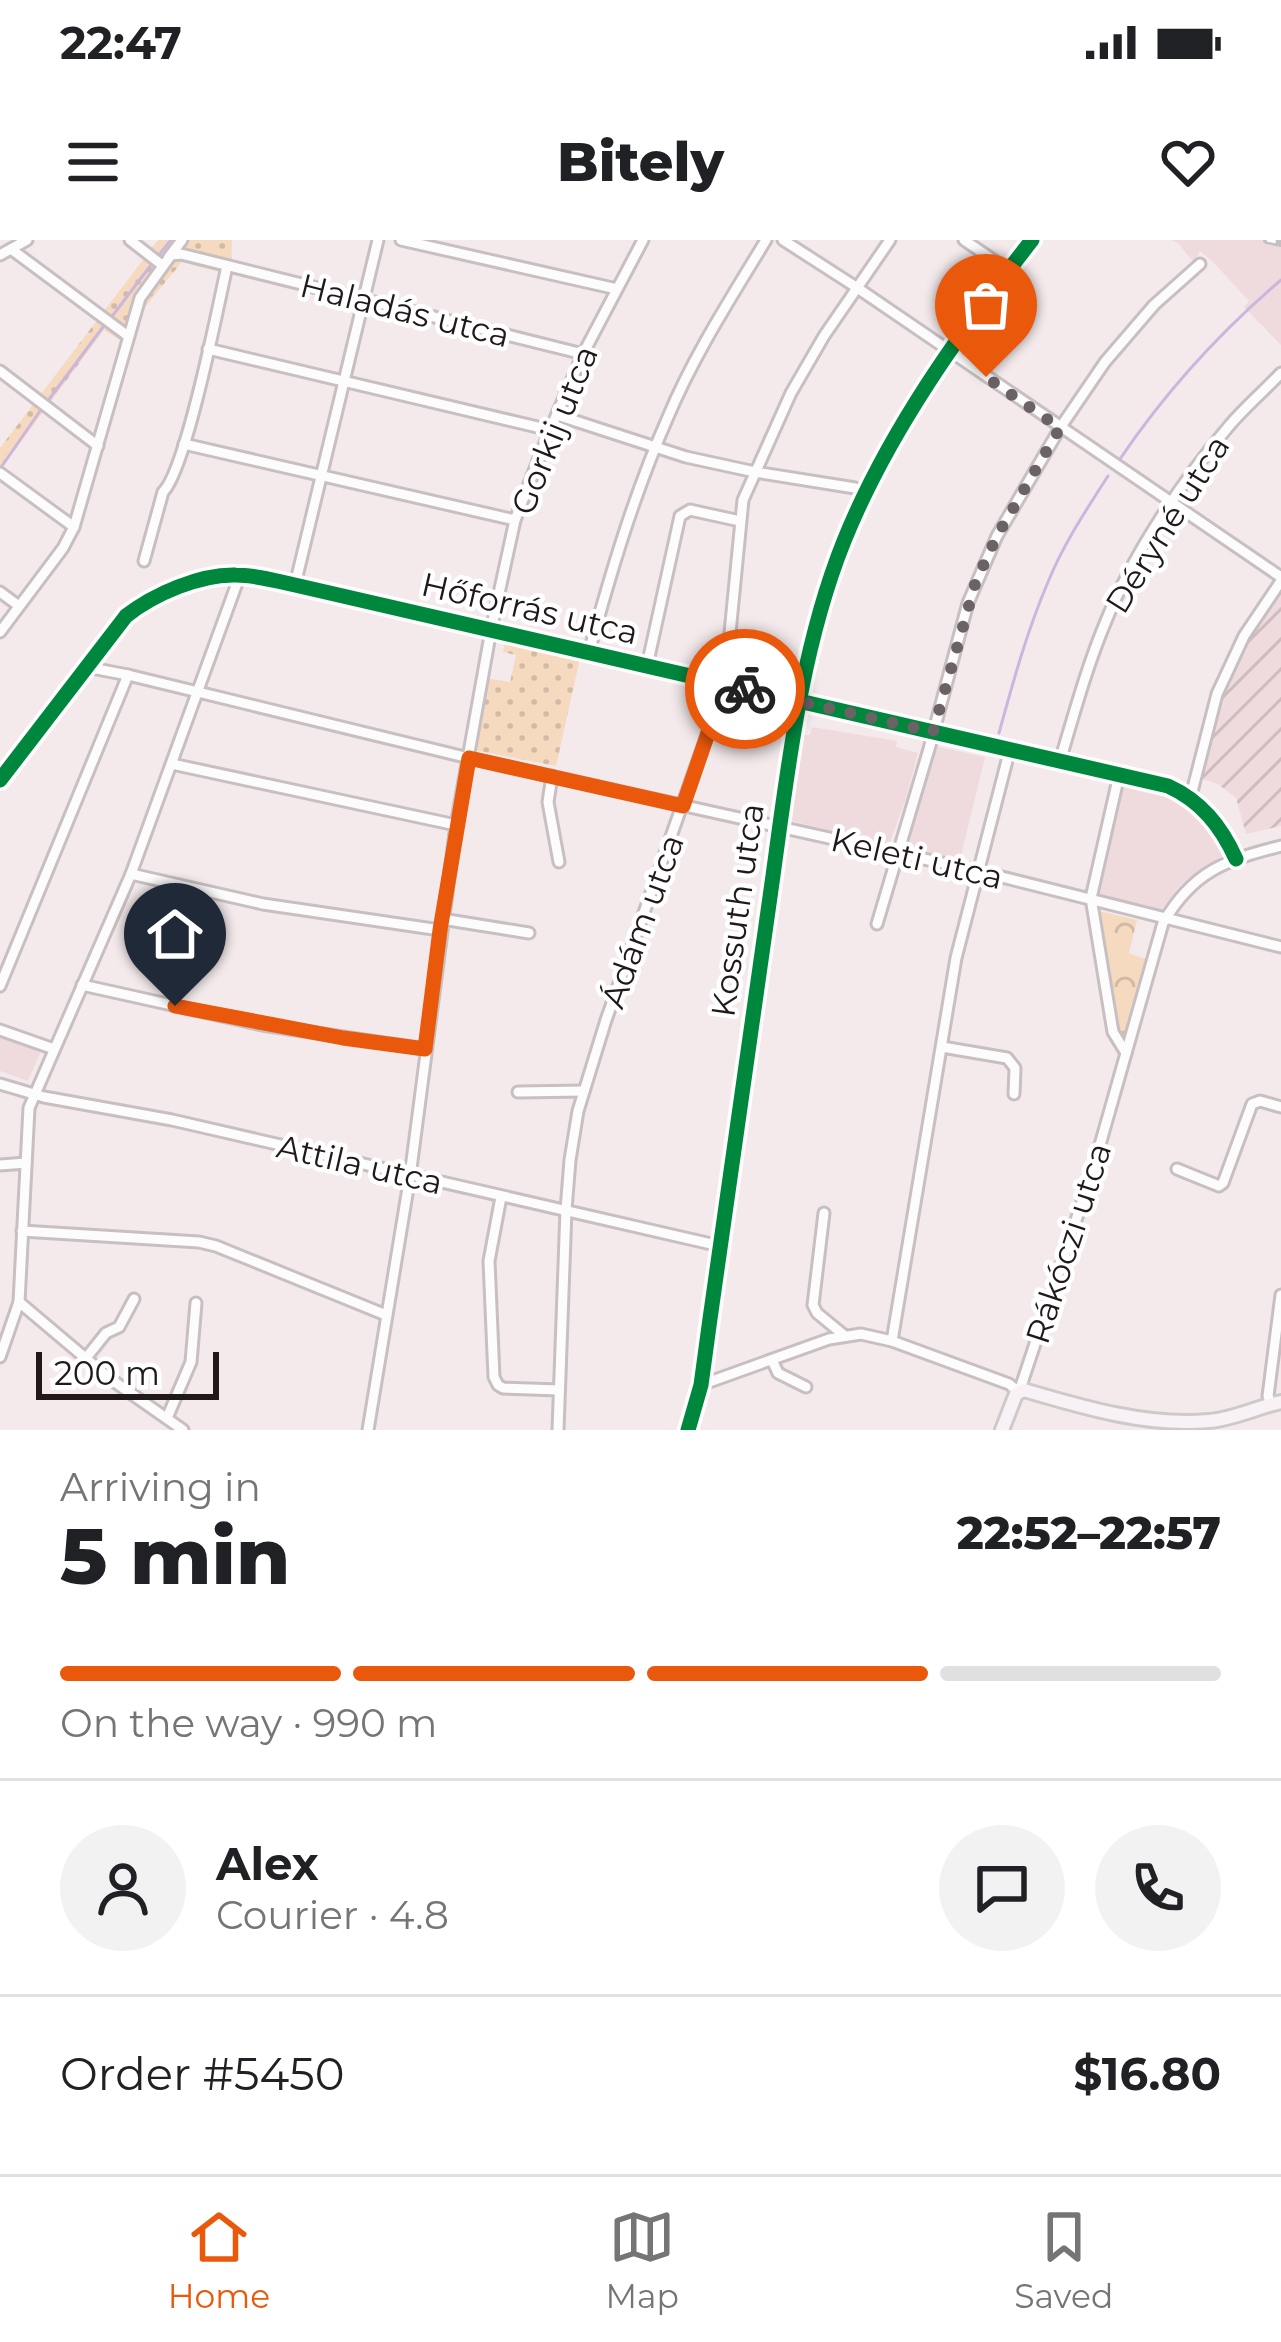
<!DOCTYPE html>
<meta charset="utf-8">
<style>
:root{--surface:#fff;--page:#f2f2f2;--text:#202124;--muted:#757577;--line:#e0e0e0;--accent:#ea580c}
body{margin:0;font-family:Montserrat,sans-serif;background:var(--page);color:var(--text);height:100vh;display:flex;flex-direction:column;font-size:45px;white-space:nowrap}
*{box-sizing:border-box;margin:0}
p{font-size:39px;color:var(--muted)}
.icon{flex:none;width:66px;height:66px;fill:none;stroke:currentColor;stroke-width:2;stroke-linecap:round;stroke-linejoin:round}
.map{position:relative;height:1190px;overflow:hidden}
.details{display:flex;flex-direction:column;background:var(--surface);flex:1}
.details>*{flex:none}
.scale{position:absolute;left:36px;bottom:30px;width:183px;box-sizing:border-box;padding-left:12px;border:6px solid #20191a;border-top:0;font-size:33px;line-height:42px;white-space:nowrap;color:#20191a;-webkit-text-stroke:9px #fff;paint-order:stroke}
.pin{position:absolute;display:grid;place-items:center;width:102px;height:102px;color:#fff;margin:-123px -51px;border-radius:50% 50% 50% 0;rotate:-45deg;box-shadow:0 0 12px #0007}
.pin .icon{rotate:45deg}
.courier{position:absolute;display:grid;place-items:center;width:120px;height:120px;margin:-60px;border:9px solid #ea580c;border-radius:50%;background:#fff;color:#222;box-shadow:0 3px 15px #0007}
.headline em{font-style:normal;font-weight:800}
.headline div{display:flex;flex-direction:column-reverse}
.headline{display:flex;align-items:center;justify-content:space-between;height:204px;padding:0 60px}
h1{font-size:78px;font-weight:800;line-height:90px}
.bar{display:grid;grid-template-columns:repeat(4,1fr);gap:18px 12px;align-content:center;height:144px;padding:0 60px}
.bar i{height:15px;border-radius:9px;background:var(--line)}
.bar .current{background:var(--accent)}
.bar p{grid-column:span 4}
.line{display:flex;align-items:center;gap:30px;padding:0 60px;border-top:3px solid var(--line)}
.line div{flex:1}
.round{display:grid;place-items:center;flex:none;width:126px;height:126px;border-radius:63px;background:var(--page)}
.status{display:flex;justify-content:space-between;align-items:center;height:84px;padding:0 60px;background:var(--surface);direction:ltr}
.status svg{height:33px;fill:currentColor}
header{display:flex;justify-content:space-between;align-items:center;height:156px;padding:0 60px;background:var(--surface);font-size:54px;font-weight:800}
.tabs{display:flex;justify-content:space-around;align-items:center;height:168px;border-top:3px solid var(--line);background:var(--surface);font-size:33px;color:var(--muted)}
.tabs a{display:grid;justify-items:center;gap:6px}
.tabs .current{color:var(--accent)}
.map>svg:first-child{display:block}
</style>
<div class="status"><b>22:47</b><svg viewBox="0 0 49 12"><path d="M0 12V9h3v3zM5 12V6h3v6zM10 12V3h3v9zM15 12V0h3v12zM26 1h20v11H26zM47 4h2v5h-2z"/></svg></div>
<header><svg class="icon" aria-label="menu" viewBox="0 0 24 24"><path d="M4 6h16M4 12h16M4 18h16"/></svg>Bitely<svg class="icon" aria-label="heart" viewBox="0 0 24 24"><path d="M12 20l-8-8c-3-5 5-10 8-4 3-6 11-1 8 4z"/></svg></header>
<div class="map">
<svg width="1281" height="1190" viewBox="0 0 1281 1190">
<defs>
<pattern id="industrial-furrows" width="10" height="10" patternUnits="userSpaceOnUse" patternTransform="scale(3)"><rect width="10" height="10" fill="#efdbde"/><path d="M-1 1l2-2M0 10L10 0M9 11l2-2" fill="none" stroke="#cdbbbe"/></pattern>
<pattern id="grass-dots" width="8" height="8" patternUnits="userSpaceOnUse" patternTransform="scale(3)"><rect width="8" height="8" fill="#f5dabf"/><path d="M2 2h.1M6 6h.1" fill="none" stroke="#d2baa4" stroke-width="1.8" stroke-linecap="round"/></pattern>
<pattern id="forest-crowns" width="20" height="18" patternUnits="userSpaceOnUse" patternTransform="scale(3)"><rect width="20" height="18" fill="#f5dabf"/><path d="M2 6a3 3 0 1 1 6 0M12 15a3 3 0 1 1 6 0" fill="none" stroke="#d2baa4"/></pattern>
</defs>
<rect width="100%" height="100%" fill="#f4eaec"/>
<g fill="#efdbde">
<polygon points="1171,0 1281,0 1281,105 1244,67 1249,61 1213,22 1200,11 1194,23 1178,3"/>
<polygon points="812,487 897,501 896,507 918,513 906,558 889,605 792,581 803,495 810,495"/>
<polygon points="935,506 985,517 960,620 904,607"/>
<polygon points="1124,540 1174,555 1204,572 1225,607 1223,615 1181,644 1161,670 1096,656"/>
<polygon points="0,793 42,809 28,841 0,831"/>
</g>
<polygon fill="url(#industrial-furrows)" points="1281,345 1281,586 1246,594 1236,558 1218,544 1199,538 1222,454 1249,397"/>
<g fill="url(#grass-dots)">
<polygon points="158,0 232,0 231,35 182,22 141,72 132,108 104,90 0,230 0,208"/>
<polygon points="506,398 581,414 556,526 474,510 486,438 510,442 516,415 503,412"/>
</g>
<polygon fill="url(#forest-crowns)" points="1099,671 1137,680 1129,713 1145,719 1125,805 1117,787"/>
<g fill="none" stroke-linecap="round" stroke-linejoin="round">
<g stroke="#cbb6de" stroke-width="3">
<polyline points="158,16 171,0"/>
<polyline points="110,79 151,25"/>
<polyline points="47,162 103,87"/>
<path d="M1120 219C1166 151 1219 93 1281 40"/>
<polyline points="2,226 40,171"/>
<path d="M999 493C1013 442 1027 391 1048 342 1063 305 1086 270 1108 236"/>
</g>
<g stroke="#c7bfc1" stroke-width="15">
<g id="minor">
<polyline points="130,0 162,25"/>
<polyline points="401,0 617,49"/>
<polyline points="783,0 856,47 1281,337"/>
<polyline points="964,0 1008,30"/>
<polyline points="11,9 128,96"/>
<polyline points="0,15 27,0"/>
<polyline points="169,17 182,0"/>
<polyline points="208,109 550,190"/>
<polyline points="0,131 98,206"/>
<polyline points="557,175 686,217 755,232 855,248 867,252"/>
<polyline points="184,204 515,280"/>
<polyline points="0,233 74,287"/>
<path d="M144 321 163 252C186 230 218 67 227 26"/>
<polyline points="295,345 378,0"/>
<polyline points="0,352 19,366"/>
<polyline points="0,392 63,308 74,287 140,58 171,15 181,14 583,114"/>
<path d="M589 412C611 332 634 254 668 177 694 115 731 58 766 0"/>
<polyline points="647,426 680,276 690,270 740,281"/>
<polyline points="86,427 128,435 469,518 978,631 1281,707"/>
<path d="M1060 521C1074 474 1087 426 1106 381 1133 314 1182 241 1229 186 1245 167 1264 151 1281 133"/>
<polyline points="172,524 456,585"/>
<polyline points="1119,535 1091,658 1113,792 1126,813"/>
<polyline points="552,536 548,562 559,622"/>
<path d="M0 540 126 376C154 354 200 334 236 335 256 335 276 341 295 345L1168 546C1201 561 1221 586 1236 619"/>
<polyline points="1187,556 1193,548 1217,454 1244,396 1281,341"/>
<polyline points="131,634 263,664 440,690"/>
<polyline points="442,679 529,693"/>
<polyline points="877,684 929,509 968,363 997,296 1060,188 1105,122 1154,65 1200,24"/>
<polyline points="82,745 262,785 425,809"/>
<polyline points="0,746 128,435"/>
<polyline points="0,790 54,809"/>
<polyline points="942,807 1007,818 1015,828 1014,854"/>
<polyline points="0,844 44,857 172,880 720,1006"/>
<polyline points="518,852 584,851"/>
<polyline points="0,925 26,923"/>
<polyline points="1177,929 1219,946 1223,943 1252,864 1260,861 1281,867"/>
<polyline points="501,957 489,1021 494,1137 498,1145 503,1148 559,1150"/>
<polyline points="824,973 813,1065 817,1073 845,1096"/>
<polyline points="22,991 199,1002 216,1006 386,1075"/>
<polyline points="19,1062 109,1138 183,1190"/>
<polyline points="892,1101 956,718 1010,509"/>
<polyline points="0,1117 19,1062 29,868 131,634 240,335"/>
<polyline points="86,1118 106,1093 119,1087 134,1059"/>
<polyline points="772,1120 778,1133 806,1147"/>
<path d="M701 1145 829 1099 861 1094 892 1101 1009 1144 1019 1152 1094 926 1163 683C1193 631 1226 620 1281 606"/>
<polyline points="1271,1164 1268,1156 1281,1055"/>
<polyline points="167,1178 191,1122 196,1063"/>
<polyline points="368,1190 410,936 456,585 491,390 515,280 550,190 583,114 643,0"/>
<polyline points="558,1190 566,970 570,920 578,871 606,780 725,444 743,260 791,153 824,96 890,0"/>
<path d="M688 1190 701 1145C723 982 746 819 770 657 787 538 799 413 844 301 888 192 960 92 1032 0"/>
</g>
</g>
<g stroke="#cecaca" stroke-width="18">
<path id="major" d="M1002 1190 1016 1154 1024 1150C1081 1167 1149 1187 1209 1181 1234 1179 1257 1167 1281 1162"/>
</g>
<use href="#minor" stroke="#fdfcfc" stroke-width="9"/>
<use href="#major" stroke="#f8f2f6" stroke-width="12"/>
<g stroke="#c4c1c2" stroke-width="8">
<polyline id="rail" points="1267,0 1281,3"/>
</g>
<use href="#rail" stroke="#fff" stroke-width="3" stroke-dasharray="9" stroke-linecap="butt"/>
<g stroke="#fff" stroke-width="22">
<g id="cycleway">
<path d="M0 540 126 376C154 354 200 334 236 335 256 335 276 341 295 345L1168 546C1201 561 1221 586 1236 619"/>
<path d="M688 1190 701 1145C723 982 746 819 770 657 787 538 799 413 844 301 888 192 960 92 1032 0"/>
</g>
</g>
<use href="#cycleway" stroke="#00873e" stroke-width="15"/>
</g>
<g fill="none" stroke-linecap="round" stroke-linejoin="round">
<polyline stroke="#6a6264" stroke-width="12" stroke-dasharray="0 21.6" points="745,449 933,492 976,341 997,296 1060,188 986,137"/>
<polyline stroke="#ea580c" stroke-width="15" points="175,766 343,798 425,809 440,690 469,518 683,566 725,444 745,449"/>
</g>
<g text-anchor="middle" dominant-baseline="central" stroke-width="9" stroke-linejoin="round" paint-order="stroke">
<g font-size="33" fill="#20191a" stroke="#fff">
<text transform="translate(405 70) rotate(14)">Haladás utca</text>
<text transform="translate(554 190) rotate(-68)">Gorkij utca</text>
<text transform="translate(1167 284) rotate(-58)">Déryné utca</text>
<text transform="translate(530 368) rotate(13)">Hőforrás utca</text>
<text transform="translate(917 618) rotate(13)">Keleti utca</text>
<text transform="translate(737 670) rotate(-82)">Kossuth utca</text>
<text transform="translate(642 681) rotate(-70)">Ádám utca</text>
<text transform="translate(360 924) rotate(13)">Attila utca</text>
<text transform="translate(1068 1003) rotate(-72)">Rákóczi utca</text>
</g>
</g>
</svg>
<div class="scale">200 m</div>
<div class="pin" style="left:986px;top:137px;background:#ea580c"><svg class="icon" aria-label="bag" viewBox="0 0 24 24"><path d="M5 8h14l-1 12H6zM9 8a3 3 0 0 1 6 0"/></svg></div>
<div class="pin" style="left:175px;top:766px;background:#1f2937"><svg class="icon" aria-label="home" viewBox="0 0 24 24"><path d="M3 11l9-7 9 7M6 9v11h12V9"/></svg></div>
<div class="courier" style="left:745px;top:449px"><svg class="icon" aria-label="bike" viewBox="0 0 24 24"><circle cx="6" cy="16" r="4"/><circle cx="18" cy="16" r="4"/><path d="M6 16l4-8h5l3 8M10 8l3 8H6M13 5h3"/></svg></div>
</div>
<section class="details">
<div class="headline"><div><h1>5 min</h1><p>Arriving in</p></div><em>22:52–22:57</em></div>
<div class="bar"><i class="current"></i><i class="current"></i><i class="current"></i><i></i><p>On the way · 990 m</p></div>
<div class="line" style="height:216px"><a class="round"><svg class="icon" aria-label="person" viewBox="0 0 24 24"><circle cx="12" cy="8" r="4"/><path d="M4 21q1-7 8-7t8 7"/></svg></a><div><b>Alex</b><p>Courier · 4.8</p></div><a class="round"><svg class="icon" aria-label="chat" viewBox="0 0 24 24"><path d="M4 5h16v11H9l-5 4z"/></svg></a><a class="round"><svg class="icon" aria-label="phone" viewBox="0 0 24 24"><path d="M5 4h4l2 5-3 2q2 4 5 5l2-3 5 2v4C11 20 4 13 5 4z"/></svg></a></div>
<div class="line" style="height:156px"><div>Order #5450</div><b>$16.80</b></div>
</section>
<nav class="tabs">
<a class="current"><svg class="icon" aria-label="home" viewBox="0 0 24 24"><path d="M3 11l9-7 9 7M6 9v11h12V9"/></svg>Home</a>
<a><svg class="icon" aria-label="map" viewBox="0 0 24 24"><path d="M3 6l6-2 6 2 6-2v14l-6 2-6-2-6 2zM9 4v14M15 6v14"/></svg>Map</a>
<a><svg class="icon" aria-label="saved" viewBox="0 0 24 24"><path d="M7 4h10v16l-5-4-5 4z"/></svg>Saved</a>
</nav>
